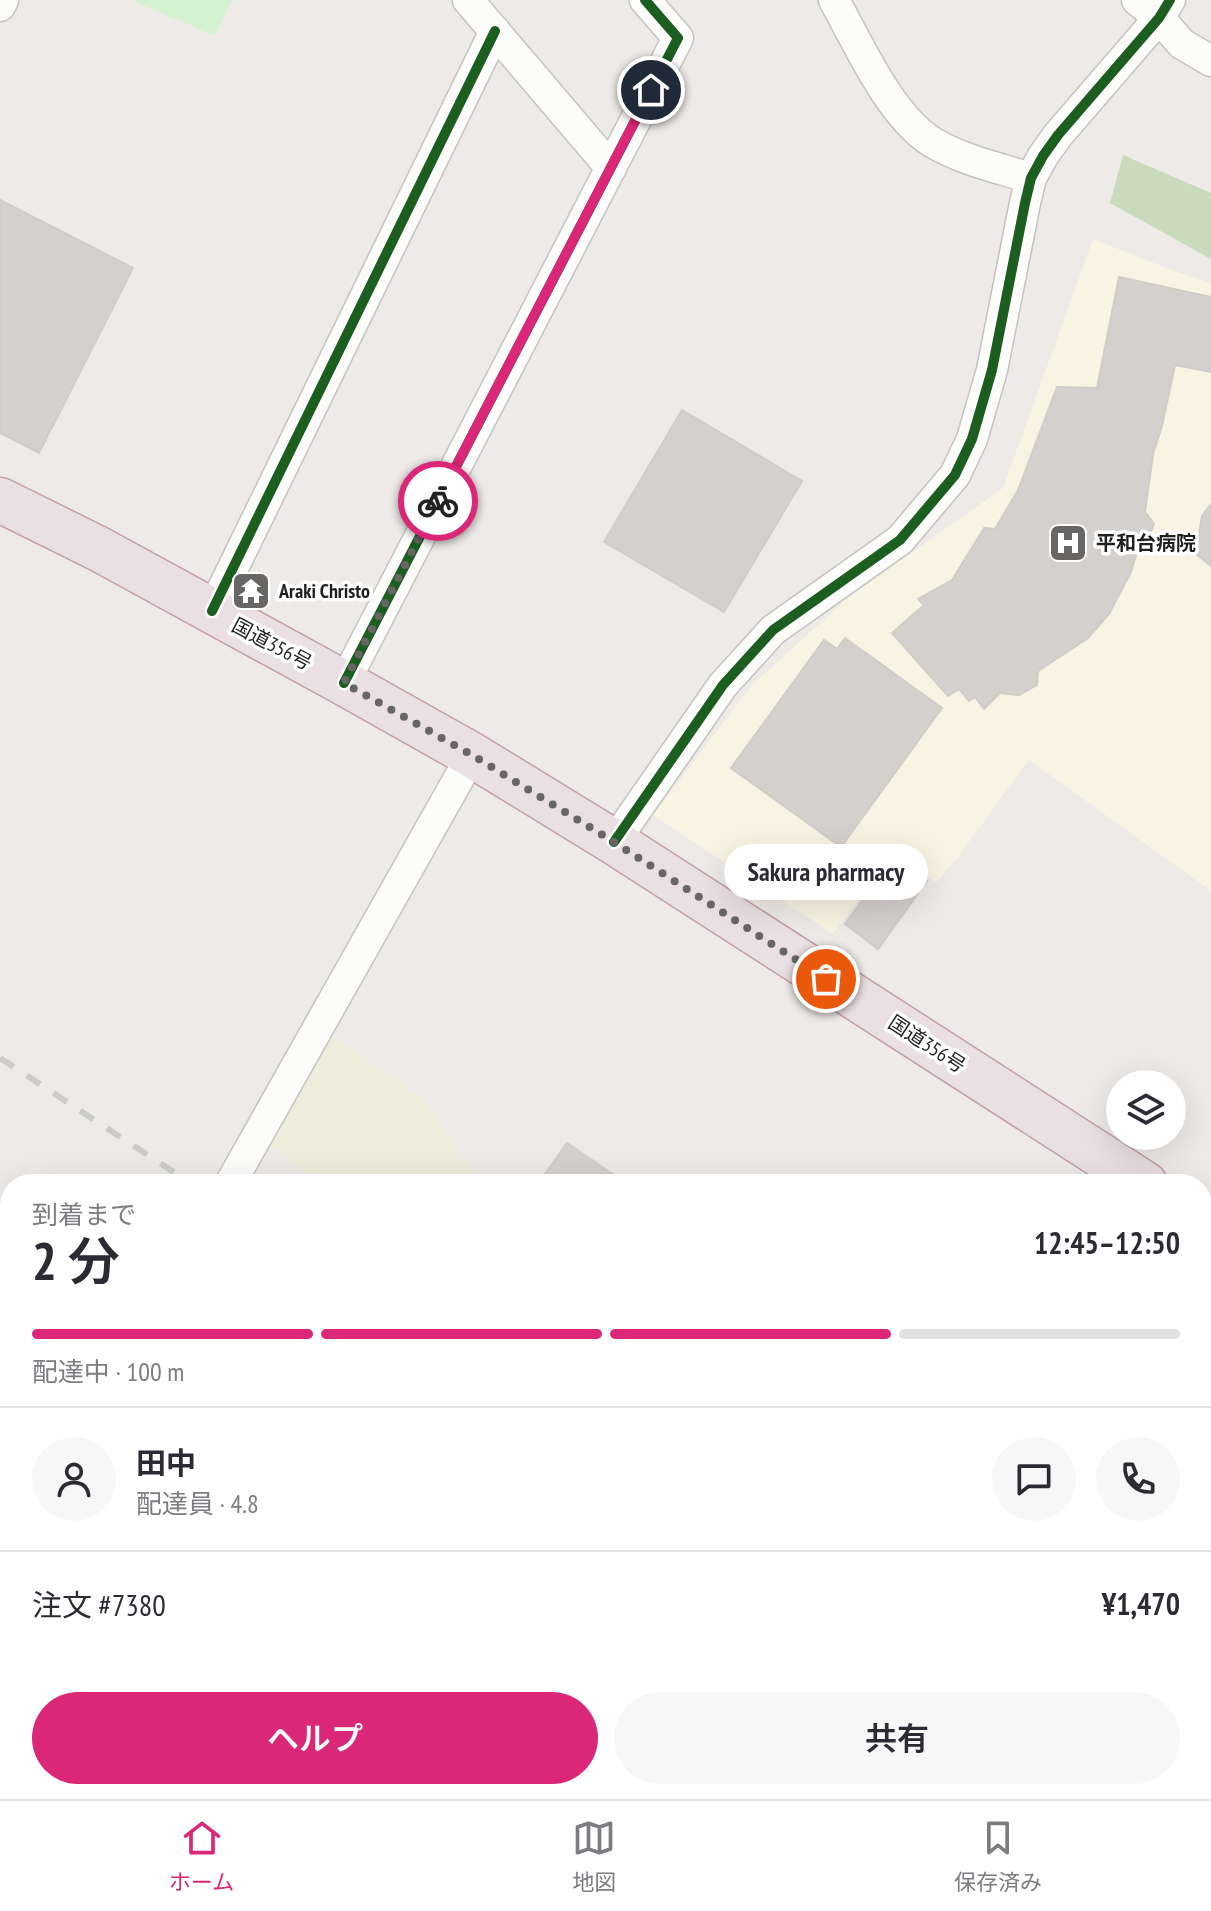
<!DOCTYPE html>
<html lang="ja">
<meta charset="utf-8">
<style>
:root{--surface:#fff;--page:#f7f7f7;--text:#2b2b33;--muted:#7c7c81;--line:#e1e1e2;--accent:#db2777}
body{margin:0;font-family:"PT Sans Narrow","Noto Sans JP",sans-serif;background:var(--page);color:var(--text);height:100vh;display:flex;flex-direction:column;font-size:30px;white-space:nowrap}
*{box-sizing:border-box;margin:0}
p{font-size:26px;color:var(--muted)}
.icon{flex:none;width:44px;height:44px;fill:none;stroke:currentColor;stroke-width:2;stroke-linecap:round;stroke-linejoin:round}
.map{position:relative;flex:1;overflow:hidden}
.sheet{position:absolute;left:0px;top:1174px;width:1212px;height:626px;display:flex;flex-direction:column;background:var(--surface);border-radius:32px 32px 0 0;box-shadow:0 8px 32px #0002}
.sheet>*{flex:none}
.fabs{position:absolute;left:1106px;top:1070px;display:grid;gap:16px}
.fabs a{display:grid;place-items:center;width:80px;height:80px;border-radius:50%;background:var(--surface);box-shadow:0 8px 32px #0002;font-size:40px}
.pin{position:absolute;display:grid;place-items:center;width:68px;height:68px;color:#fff;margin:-34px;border:4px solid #fff;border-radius:50%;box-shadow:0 2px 8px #0007}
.courier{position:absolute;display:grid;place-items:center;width:80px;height:80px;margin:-40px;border:6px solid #db2777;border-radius:50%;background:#fff;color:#222;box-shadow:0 2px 10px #0007}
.bubble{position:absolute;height:56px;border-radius:28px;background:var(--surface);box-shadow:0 8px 32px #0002;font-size:26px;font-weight:600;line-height:56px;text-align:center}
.headline em{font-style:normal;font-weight:600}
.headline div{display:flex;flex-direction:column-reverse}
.headline{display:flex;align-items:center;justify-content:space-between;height:136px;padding:0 32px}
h1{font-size:52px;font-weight:600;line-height:60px}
.bar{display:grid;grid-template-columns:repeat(4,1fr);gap:12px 8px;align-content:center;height:96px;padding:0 32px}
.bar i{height:10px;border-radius:6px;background:var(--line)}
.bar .on{background:var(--accent)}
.bar p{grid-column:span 4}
.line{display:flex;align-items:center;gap:20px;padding:0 32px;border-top:2px solid var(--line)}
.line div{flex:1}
.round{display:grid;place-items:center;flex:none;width:84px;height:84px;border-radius:42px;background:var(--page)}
.action{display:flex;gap:16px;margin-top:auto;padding:16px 32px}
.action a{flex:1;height:92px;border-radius:48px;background:var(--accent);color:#fff;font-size:32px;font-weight:600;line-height:92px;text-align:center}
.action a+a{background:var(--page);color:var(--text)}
.dock{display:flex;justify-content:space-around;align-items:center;height:112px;border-top:2px solid var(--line);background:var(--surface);font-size:22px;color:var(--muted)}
.dock a{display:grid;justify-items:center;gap:4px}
.dock .on{color:var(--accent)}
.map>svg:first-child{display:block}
</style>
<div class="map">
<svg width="1211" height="1799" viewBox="0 0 1211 1799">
<rect width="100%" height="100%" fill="#edeae7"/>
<polygon fill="#f7f4e3" points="1093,239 1177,272 1211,283 1211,891 1029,760 958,857 936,883 894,853 833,934 653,815 752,685 848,598 1003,488"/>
<polygon fill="#eeecda" points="332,1035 420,1097 462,1157 478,1184 320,1184 271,1146"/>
<polygon fill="#cadbbd" points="1123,155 1211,193 1211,259 1110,203"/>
<polygon fill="#d5f2d3" points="131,0 232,0 215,36"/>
<g fill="#d4d0ce" stroke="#d0ccc8" stroke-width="2">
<polygon points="0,200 133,268 39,453 0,433"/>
<polygon points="1119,277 1211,297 1211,372 1175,365 1162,426 1153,454 1145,512 1154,524 1147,542 1138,548 1131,572 1109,614 1088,638 1038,671 1037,685 1019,695 1000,693 984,709 975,697 969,701 959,689 948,696 892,633 924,605 918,599 952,580 984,528 995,529 1018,490 1057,387 1097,388"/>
<polygon points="682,410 802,481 724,612 604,542"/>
<polygon points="1211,504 1211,566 1196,554 1202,516"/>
<polygon points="845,638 942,708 841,847 731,768 824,640 837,649"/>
<polygon points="894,857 927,881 878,949 845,924"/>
<polygon points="567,1143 627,1184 538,1184"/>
</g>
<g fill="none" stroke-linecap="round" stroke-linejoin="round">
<g stroke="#c4c3c2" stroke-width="33">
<g id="street">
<polyline points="468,0 611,168"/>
<path d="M834 0C858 43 890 116 932 142 962 160 998 168 1031 178"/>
<polyline points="1137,0 1159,18 1182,44 1211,61"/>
<polyline points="0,6 3,0"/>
<polyline points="212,611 495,31"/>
<polyline points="344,683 678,38 645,0"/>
<polyline points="614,842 723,685 773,630 900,540 955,475 972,439 992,370 1025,203 1031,178 1043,156 1058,135 1159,18 1170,0"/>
<polyline points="230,1184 472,755"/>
<polyline points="0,1648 10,1616"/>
<polyline points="90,1790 95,1799"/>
<polyline points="825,1799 839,1790"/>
<polyline points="968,1799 969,1790"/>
</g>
</g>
<g stroke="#97967f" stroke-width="45">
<g id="secondary">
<polyline points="0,1743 10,1746"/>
<polyline points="146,1790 173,1799"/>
</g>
</g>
<g stroke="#c29eab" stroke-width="47">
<g id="highway">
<polyline points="0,500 99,549 344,683 472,755 614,842 1145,1184"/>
<polyline points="1202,1221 1211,1227"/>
</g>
</g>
<use href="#street" stroke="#fcfcfb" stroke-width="30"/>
<use href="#secondary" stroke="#f4f2ea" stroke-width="42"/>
<use href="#highway" stroke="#eadfe2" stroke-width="44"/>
<g stroke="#cbcbca" stroke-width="6" stroke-dasharray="16 16" stroke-linecap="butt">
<polyline points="0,1058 192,1184"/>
<polyline points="1161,1790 1175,1799"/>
</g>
<g stroke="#fff" stroke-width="15">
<g id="cycleway">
<polyline points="212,611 495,31"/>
<polyline points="344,683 678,38 645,0"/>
<polyline points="614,842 723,685 773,630 900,540 955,475 972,439 992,370 1025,203 1031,178 1043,156 1058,135 1159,18 1170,0"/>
</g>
</g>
<use href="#cycleway" stroke="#1b5e20" stroke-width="10"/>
</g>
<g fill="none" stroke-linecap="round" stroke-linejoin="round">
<polyline stroke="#676665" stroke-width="8" stroke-dasharray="0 14.4" points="438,501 344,683 472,755 614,842 826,979"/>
<polyline stroke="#db2777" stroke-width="10" points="438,501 651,90"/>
</g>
<defs>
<g id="hospital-square" transform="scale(2)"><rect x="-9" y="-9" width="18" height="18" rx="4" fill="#676665" stroke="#fff"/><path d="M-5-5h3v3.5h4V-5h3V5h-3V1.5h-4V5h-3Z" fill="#fff"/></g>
<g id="temple-square" transform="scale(2)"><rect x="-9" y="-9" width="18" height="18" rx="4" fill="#676665" stroke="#fff"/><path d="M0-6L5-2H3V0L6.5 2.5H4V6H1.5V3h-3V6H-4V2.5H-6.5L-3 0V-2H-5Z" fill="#fff"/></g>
</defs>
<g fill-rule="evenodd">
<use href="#hospital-square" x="1068" y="543"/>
<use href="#temple-square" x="251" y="591"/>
</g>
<g text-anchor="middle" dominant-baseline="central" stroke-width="7" stroke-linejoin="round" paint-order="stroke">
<g font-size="20" font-weight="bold" fill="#1f1f1f" stroke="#fff" text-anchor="start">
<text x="1096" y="543">平和台病院</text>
<text x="279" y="591">Araki Christo</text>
</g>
<g font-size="20" fill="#1f1f1f" stroke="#fff">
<text transform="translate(272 644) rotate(28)">国道356号</text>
<text transform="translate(927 1044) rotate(33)">国道356号</text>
</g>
</g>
</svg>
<div class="fabs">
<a><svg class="icon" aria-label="layers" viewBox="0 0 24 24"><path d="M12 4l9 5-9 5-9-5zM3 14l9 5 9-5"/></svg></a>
</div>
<div class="pin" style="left:826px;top:979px;background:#ea580c"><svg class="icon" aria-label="bag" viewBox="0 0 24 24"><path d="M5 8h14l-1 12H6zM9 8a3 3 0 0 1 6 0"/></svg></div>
<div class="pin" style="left:651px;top:90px;background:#1f2937"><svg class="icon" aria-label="home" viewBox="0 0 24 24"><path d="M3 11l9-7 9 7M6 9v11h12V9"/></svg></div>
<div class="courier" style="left:438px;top:501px"><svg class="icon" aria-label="bike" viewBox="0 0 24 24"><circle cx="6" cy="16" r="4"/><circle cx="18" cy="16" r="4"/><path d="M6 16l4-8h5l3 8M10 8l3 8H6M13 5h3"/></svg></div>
<div class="bubble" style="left:724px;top:844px;width:204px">Sakura pharmacy</div>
<section class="sheet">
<div class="headline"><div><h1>2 分</h1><p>到着まで</p></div><em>12:45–12:50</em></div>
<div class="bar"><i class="on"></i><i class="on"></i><i class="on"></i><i></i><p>配達中 · 100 m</p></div>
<div class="line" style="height:144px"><a class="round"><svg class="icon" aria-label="person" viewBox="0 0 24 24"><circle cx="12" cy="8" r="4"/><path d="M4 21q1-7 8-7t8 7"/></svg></a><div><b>田中</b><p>配達員 · 4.8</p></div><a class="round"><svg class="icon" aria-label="chat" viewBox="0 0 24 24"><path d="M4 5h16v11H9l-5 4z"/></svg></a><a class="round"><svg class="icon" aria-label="phone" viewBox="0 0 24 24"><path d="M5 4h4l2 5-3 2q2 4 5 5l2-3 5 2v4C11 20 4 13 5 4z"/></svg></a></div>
<div class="line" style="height:104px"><div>注文 #7380</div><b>¥1,470</b></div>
<div class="action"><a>ヘルプ</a><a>共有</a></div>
</section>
</div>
<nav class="dock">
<a class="on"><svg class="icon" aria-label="home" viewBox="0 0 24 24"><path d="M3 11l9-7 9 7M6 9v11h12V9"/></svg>ホーム</a>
<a><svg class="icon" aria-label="map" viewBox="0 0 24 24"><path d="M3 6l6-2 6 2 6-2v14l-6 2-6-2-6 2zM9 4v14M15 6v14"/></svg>地図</a>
<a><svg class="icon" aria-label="saved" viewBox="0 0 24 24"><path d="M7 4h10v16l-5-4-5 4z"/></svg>保存済み</a>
</nav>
